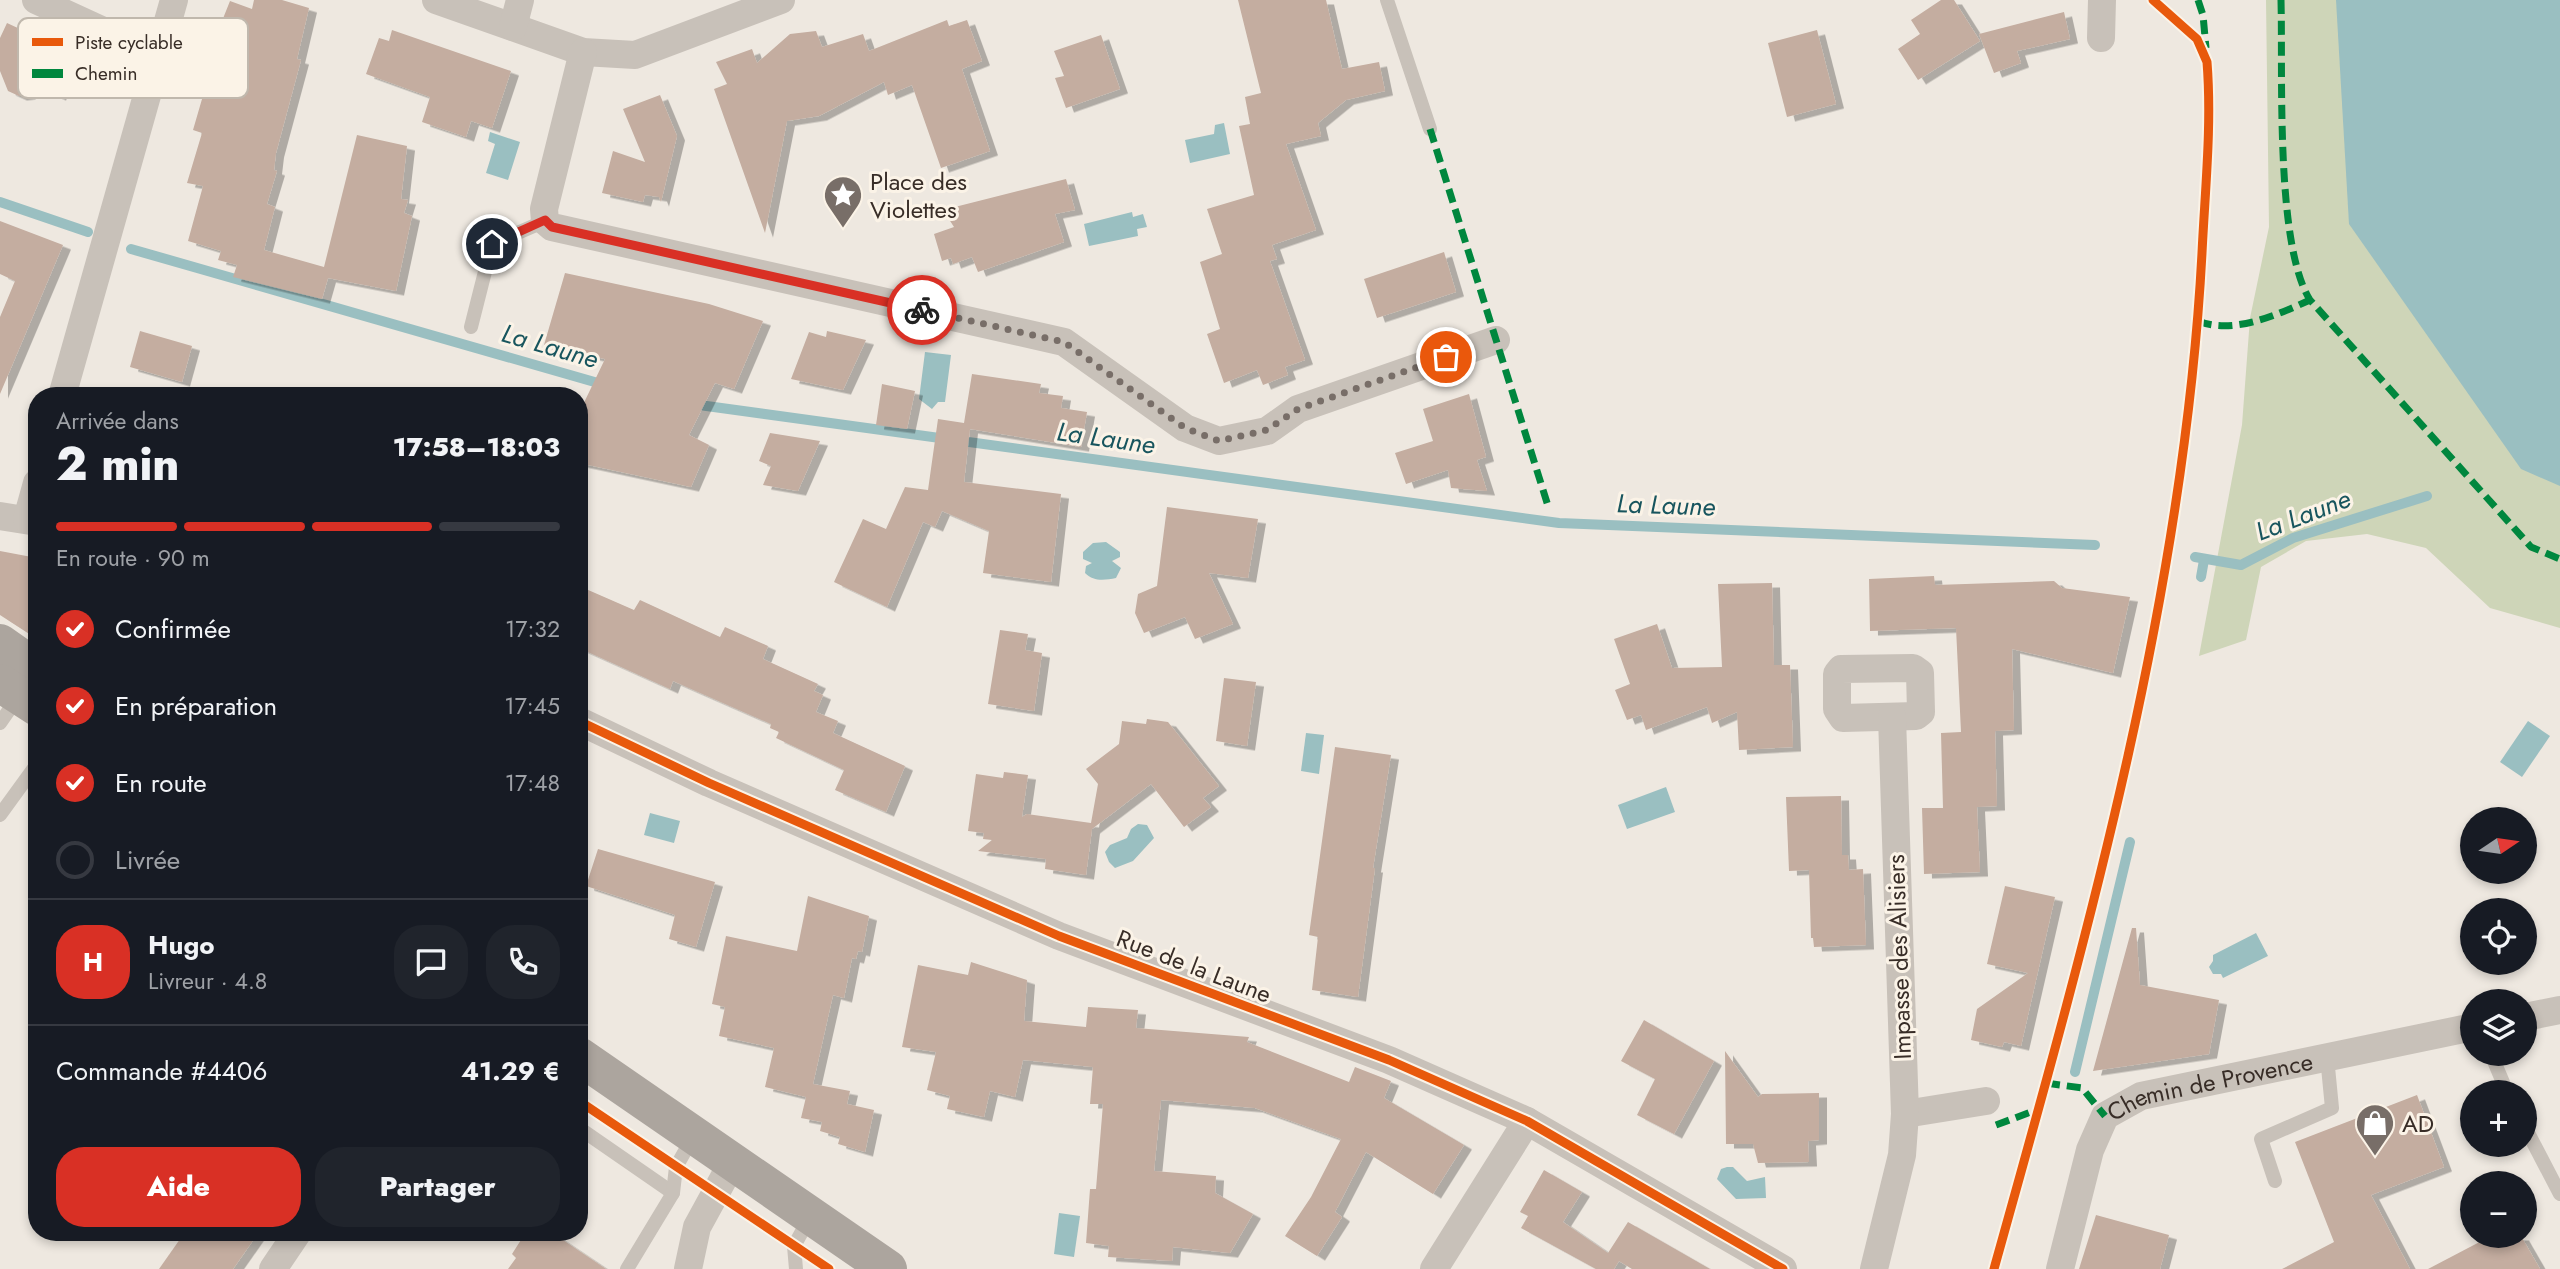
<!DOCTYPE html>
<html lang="fr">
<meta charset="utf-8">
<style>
:root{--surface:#171b24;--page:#20242c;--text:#f1f3f6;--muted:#9ea1a6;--line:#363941;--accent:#d93025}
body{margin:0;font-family:Jost,sans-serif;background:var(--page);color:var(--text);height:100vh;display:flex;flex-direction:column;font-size:26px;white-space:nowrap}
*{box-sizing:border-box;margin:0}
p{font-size:23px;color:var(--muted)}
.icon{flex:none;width:38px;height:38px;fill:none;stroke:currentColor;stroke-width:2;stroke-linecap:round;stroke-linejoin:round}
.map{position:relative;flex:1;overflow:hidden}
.sheet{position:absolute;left:28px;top:387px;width:560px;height:854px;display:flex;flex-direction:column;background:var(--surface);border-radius:28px;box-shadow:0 4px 10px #0003}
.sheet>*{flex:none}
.needle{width:46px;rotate:77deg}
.controls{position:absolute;left:2460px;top:807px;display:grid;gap:14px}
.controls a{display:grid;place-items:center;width:77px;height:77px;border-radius:50%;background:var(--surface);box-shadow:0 4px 10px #0003;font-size:35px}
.pin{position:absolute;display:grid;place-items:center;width:60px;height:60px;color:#fff;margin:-30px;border:4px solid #fff;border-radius:50%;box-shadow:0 2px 7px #0007}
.courier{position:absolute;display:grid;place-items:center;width:70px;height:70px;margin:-35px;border:5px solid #d93025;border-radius:50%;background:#fff;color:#222;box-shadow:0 2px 9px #0007}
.summary em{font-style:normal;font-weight:800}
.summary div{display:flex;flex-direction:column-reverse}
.summary{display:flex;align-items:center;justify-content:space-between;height:119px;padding:0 28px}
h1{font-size:46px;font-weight:800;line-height:52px}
.bar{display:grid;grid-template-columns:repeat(4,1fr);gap:10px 7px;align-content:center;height:84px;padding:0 28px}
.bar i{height:9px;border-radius:5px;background:var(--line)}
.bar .active{background:var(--accent)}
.bar p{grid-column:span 4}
.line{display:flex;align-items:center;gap:18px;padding:0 28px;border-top:2px solid var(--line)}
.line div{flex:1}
.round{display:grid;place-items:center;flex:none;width:74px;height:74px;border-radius:28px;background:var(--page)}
ol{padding:0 28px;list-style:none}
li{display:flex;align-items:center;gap:21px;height:77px}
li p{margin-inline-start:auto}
li .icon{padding:7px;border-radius:50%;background:var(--accent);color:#fff;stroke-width:4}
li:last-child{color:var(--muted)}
li i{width:38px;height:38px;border:4px solid var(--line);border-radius:50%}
.button{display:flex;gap:14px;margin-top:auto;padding:14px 28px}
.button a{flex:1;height:80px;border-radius:28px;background:var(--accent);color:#fff;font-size:28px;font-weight:800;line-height:80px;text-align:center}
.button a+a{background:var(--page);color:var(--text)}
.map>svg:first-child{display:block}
</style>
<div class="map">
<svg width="2560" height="1269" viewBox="0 0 2560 1269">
<defs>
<filter id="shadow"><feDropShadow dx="8" dy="4.5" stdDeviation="0" flood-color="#0004"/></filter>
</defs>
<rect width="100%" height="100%" fill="#eee8e0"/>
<polygon fill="#ced5b8" points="2266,0 2560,0 2560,628 2490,608 2426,548 2367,534 2306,541 2261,567 2246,640 2199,656 2242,425 2250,318 2269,227"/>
<g fill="#9abfc1">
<polygon points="2336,0 2560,0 2560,486 2521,469 2349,224"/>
<polygon points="1224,123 1230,154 1190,163 1185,140 1214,134 1215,125"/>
<polygon points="490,132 520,142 508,180 486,173 495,144 488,141"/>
<polygon points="1132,212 1133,217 1143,214 1147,227 1137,229 1138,236 1089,246 1084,224"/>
<polygon points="925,352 951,355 945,402 938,402 932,409 919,399"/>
<path d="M1106 542 1120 552V557L1112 561 1121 568 1116 578C1105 580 1094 582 1085 573L1086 566 1092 563 1083 559V552L1093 543Z"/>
<polygon points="2528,721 2550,736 2522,777 2500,762"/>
<polygon points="1306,733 1324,735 1319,774 1301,771"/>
<polygon points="1666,787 1675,812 1627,829 1618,805"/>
<polygon points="650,813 680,821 674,843 644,835"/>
<polygon points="1138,824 1147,825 1154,838 1133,861 1115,868 1109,862 1105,852 1110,845 1127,838 1131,829"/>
<polygon points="2256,933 2268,956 2223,978 2221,974 2213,974 2209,967 2213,961 2213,955"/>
<polygon points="1727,1167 1733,1167 1747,1181 1765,1177 1766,1198 1736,1199 1717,1179 1721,1169"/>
<polygon points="1059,1213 1080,1216 1074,1257 1054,1254"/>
</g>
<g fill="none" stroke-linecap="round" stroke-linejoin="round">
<g stroke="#9abfc1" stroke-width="10">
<polyline points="0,202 88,232"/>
<polyline points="131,249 605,385"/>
<polyline points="692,404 1559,523 2095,545"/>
<polyline points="2195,557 2241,565 2293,538 2427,496"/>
<polyline points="2201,577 2204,560"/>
<polyline points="2075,1072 2130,842"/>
</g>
</g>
<g fill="#c4ada0" filter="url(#shadow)">
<polygon points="254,0 282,0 309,8 297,59 301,60 276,153 274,170 277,171 267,204 275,207 264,250 324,267 357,135 407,146 401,199 408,200 404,213 412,216 396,291 328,278 322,299 233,277 237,265 218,260 221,251 188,241 203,186 187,183 202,133 193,130 209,75 209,56 221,35 220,26 230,1 252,9"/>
<polygon points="1238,0 1326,0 1342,69 1379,62 1385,91 1346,100 1318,123 1321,136 1286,144 1316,230 1272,245 1277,259 1270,261 1305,360 1285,367 1288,375 1263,385 1257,370 1224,383 1207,334 1220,329 1200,262 1222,254 1207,209 1254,195 1239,126 1250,124 1245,97 1261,93"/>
<polygon points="1941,0 1954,0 1980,41 1918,80 1898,49 1920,34 1911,20"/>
<polygon points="2064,12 2070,39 2017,51 2021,63 1994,73 1979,34"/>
<polygon points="947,20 949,26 967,20 982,61 962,69 990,151 941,168 912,85 888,95 884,82 819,116 787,121 765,233 714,89 727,84 716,62 752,49 757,63 790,34 816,31 822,47 863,34 869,51"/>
<polygon points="42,21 83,40 58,96 38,87 27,95 19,96 8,91 0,71 0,38 7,23 35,36"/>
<polygon points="392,30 511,71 492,128 471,121 466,137 422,122 430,97 366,74 379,38 389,41"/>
<polygon points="1817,30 1836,104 1787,117 1768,43"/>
<polygon points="1101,35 1120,89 1066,108 1055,78 1064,76 1054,51"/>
<polygon points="660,95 677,136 661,202 659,197 645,195 643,202 602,193 613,151 645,162 623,109"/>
<polygon points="1066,179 1075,210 1055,214 1064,242 978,272 972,257 953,264 951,258 942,261 934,234 954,227 943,210"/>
<polygon points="0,221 63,245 0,394 0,317 15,281 0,274"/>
<polygon points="1444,252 1456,292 1377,318 1364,279"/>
<polygon points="565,273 709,304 763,321 734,389 715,383 689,435 709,445 691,487 579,463 579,413 605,359 544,345"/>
<polygon points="140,331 192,346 182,382 130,367"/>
<polygon points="827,331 866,340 843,390 791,379 809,332 826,337"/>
<polygon points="972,374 1041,384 1039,393 1063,396 1061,408 1087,412 1081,447 970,429 964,482 1061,494 1051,582 983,573 989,531 942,511 935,527 923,522 887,607 834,582 863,519 886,529 905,487 928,490 938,419 964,423"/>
<polygon points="882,384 915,391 907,429 876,425"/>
<polygon points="1469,394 1486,457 1477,460 1487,491 1451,488 1448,470 1406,484 1395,453 1433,441 1423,409"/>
<polygon points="770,433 820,441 798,491 763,485 771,466 759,461"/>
<polygon points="1167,507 1258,519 1248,578 1209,573 1233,624 1195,639 1185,617 1144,633 1135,613 1138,594 1157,586"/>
<polygon points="0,551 37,558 37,639 0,615"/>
<polygon points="1934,576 1935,585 2054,581 2062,588 2130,597 2113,673 2012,649 2014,730 1995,731 1997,806 1977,807 1980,872 1924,874 1922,808 1943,808 1941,733 1961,732 1956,628 1870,631 1869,579"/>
<polygon points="1772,583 1774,665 1790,665 1793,747 1739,750 1737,712 1712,723 1707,707 1646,730 1641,715 1627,720 1615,690 1630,684 1614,639 1657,624 1672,668 1722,667 1718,584"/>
<polygon points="579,586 634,610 640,600 720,637 725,627 768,646 763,659 818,684 814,691 823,695 816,712 838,721 833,733 905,766 886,812 835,790 844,770 776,738 779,732 770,728 771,724 673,681 670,689 579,648"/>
<polygon points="1000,630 1028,634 1025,650 1042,653 1034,711 988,704"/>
<polygon points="1224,678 1256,682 1247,746 1216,741"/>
<polygon points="1147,719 1168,722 1219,786 1203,798 1211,807 1184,827 1151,784 1092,829 1086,875 1045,869 1046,859 978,851 992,840 983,839 984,833 968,831 976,774 1003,778 1004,772 1028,775 1022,817 1027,814 1091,823 1098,784 1086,769 1119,744 1122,721 1146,724"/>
<polygon points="1335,747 1391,755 1373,868 1375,868 1358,997 1312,990 1318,937 1309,935"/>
<polygon points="1841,796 1842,855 1848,855 1849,870 1863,869 1866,945 1814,947 1813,938 1811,938 1809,870 1789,871 1786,797"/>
<polygon points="598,849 715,882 696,947 669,939 675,915 586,886"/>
<polygon points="2005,886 2055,897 2021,1046 2004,1042 2002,1047 1971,1040 1977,1009 2028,973 1987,964"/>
<polygon points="808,896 869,916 862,952 858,951 856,959 852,958 844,998 833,995 813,1084 850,1091 847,1104 874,1110 865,1152 838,1144 840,1137 820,1131 822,1122 801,1118 806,1097 765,1087 774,1048 719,1036 725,1007 712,1004 726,936 797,951"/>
<polygon points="2132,928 2136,928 2140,985 2219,1000 2209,1054 2093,1071"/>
<polygon points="971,962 1027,980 1024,1021 1086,1027 1088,1007 1138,1010 1136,1028 1249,1037 1247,1042 1349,1082 1355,1067 1391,1081 1384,1098 1464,1145 1433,1194 1366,1152 1335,1212 1342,1217 1317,1256 1285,1236 1311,1197 1341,1139 1255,1108 1161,1100 1154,1171 1216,1176 1215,1193 1253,1214 1230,1253 1173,1247 1172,1261 1108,1257 1109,1246 1086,1243 1090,1189 1096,1189 1103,1104 1090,1104 1093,1067 1023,1060 1015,1097 990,1091 984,1117 947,1109 950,1096 927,1090 936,1052 902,1047 918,965 968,975"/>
<polygon points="1644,1020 1714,1061 1674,1134 1637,1115 1655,1079 1621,1061"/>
<polygon points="1725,1051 1758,1097 1762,1094 1819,1093 1819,1140 1808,1141 1809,1162 1758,1163 1753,1144 1726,1144"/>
<polygon points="2417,1095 2444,1167 2371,1195 2410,1269 2282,1269 2334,1242 2295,1142"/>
<polygon points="1544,1170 1582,1192 1563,1222 1608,1253 1628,1222 1710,1269 1632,1269 1619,1261 1614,1269 1596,1269 1521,1228 1528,1216 1520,1212"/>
<polygon points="2096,1215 2169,1235 2160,1269 2079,1269"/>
<polygon points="185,1232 259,1232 233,1269 159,1269"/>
<polygon points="526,1232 551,1232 606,1269 508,1269 516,1258 512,1254"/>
<polygon points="2491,1236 2521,1236 2540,1269 2428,1269"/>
</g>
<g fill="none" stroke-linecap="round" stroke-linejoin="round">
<g stroke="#c8c1b9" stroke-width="14">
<polyline points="1387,0 1430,129"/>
<polyline points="471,327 492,244 545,221"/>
<polyline points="0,723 18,697"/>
<polyline points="0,815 37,764"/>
<polyline points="2491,1054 2507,1092"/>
<polyline points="2525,1127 2560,1194"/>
<polyline points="579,1128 673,1193"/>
<polyline points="2275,1181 2261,1139 2332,1108 2327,1057"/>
<polyline points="627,1269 673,1193 676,1167 693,1137"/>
<polyline points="796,1269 794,1246 810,1217"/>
</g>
<g stroke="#c8c1b9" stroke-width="28">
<polyline points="36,0 125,41 153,75"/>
<polyline points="436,0 583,52 635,55 781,0"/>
<polyline points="513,27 520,0"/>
<polyline points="2101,38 2102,0"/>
<polyline points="583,52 544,209 545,221 552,227 1064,342 1185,428 1219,441 1267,431 1298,409 1496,340"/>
<polyline points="62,396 174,0"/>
<polyline points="0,516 37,522"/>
<polyline points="27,519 37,483"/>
<polygon points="1913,668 1920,673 1921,712 1916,716 1843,718 1837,709 1837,674 1841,669"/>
<polyline points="579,721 709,783 1059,936 1389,1060 1527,1121 1783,1269"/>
<polyline points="2525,1017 2560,1010"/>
<polyline points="1905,1114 1986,1101"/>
<polyline points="273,1269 298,1232"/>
<polyline points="688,1269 697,1227 732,1163"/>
<polyline points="1434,1269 1527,1121"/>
<polyline points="1874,1269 1902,1155 1905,1114 1892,717"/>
<path id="s1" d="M2060 1269 2090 1150 2105 1116 2141 1096 2473 1027"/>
</g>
<g stroke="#aca59e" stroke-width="38">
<polyline points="0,643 37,669"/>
<polyline points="0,683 37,707"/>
<polyline points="579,1056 888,1269"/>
</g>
<g stroke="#00873e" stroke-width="7" stroke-dasharray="14 7" stroke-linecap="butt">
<polyline points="2198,0 2203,15 2206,48"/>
<path d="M2281 0C2283 72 2275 244 2310 300L2531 547 2560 559"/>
<polyline points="1430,129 1549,509"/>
<path d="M2198 321C2233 335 2277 315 2310 300"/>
<polyline points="2046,1083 2082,1088 2105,1116"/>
<polyline points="1996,1125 2039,1109"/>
</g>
<g stroke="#fbf3e7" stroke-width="13">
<g id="cycleway">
<polyline points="579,721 709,783 1059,936 1389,1060 1527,1121 1783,1269"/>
<polyline points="579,1101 829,1269"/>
<path d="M1994 1269C2086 940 2184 595 2202 253 2205 190 2212 125 2207 62L2197 39 2153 0"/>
</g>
</g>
<use href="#cycleway" stroke="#e8590c" stroke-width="9"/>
</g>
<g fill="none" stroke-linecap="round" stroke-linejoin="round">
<polyline stroke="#786e68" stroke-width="7" stroke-dasharray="0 12.6" points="922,310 1064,342 1185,428 1219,441 1267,430 1298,409 1446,357"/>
<polyline stroke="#d93025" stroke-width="9" points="492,244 545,220 552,227 922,310"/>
</g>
<defs>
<g id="sight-pin" transform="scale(2.0125)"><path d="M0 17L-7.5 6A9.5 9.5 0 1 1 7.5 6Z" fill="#786e68" stroke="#fbf3e7"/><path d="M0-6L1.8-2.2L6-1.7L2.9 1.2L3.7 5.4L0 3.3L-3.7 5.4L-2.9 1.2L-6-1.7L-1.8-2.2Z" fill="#fff"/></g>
<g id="shop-pin" transform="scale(2.0125)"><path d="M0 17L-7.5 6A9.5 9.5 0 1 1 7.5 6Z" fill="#786e68" stroke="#fbf3e7"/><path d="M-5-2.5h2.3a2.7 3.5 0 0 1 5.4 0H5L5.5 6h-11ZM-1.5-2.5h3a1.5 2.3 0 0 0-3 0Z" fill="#fff"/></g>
</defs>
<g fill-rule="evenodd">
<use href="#sight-pin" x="843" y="195"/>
<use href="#shop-pin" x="2375" y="1123"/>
</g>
<g text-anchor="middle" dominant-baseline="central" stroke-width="6" stroke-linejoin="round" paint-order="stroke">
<g font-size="24" fill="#382d27" stroke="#fbf3e7" text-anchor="start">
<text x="870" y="181">Place des<tspan x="870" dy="28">Violettes</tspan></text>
<text x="2402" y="1123">AD</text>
</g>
<g font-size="24" fill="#382d27" stroke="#fbf3e7">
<text transform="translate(1899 957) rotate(-92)">Impasse des Alisiers</text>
<text transform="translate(1194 966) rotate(21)">Rue de la Laune</text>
<text stroke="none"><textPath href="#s1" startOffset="270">Chemin de Provence</textPath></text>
</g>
<g font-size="26" font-style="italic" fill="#18555e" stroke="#fbf3e7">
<text transform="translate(550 346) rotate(16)">La Laune</text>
<text transform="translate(1106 438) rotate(8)">La Laune</text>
<text transform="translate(1666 505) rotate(2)">La Laune</text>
<text transform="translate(2303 515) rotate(-21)">La Laune</text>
</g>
</g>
<rect x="18" y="18" width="230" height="80" rx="10" fill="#fbf3e7" stroke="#c0b8ad" stroke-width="2"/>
<rect x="32" y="38" width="31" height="8" fill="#e8590c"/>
<rect x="32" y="69" width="31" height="9" fill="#00873e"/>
<g font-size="19" fill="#382d27">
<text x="75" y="49">Piste cyclable</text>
<text x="75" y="80">Chemin</text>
</g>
</svg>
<div class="controls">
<a><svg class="needle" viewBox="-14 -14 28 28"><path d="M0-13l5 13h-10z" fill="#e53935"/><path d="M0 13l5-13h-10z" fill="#9ea1a6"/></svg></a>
<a><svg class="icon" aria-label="locate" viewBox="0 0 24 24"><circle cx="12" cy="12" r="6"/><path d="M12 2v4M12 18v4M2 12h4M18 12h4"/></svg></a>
<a><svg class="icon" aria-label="layers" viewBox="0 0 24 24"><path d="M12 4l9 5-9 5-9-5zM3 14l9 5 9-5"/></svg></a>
<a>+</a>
<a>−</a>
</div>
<div class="pin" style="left:1446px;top:357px;background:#ea580c"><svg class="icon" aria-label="bag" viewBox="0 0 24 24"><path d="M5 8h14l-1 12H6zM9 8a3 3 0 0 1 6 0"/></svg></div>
<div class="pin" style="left:492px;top:244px;background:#1f2937"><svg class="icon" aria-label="home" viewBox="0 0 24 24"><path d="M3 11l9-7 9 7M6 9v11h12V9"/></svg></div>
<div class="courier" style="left:922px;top:310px"><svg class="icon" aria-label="bike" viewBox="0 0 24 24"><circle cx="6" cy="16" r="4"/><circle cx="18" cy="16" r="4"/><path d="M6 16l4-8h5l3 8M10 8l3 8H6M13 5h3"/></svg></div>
<section class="sheet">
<div class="summary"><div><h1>2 min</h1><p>Arrivée dans</p></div><em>17:58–18:03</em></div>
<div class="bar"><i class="active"></i><i class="active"></i><i class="active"></i><i></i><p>En route · 90 m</p></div>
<ol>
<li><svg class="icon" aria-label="check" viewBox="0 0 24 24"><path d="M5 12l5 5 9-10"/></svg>Confirmée<p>17:32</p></li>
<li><svg class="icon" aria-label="check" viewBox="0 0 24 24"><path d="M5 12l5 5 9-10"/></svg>En préparation<p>17:45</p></li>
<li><svg class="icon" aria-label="check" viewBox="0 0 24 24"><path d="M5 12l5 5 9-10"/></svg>En route<p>17:48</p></li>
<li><i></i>Livrée</li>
</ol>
<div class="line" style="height:126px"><b class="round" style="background:var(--accent);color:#fff">H</b><div><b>Hugo</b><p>Livreur · 4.8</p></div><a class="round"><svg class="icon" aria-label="chat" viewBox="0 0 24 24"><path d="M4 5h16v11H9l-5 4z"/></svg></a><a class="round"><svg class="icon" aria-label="phone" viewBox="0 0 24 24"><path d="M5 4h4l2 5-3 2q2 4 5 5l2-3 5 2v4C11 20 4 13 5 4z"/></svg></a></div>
<div class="line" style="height:91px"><div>Commande #4406</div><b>41.29 €</b></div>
<div class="button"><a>Aide</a><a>Partager</a></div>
</section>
</div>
